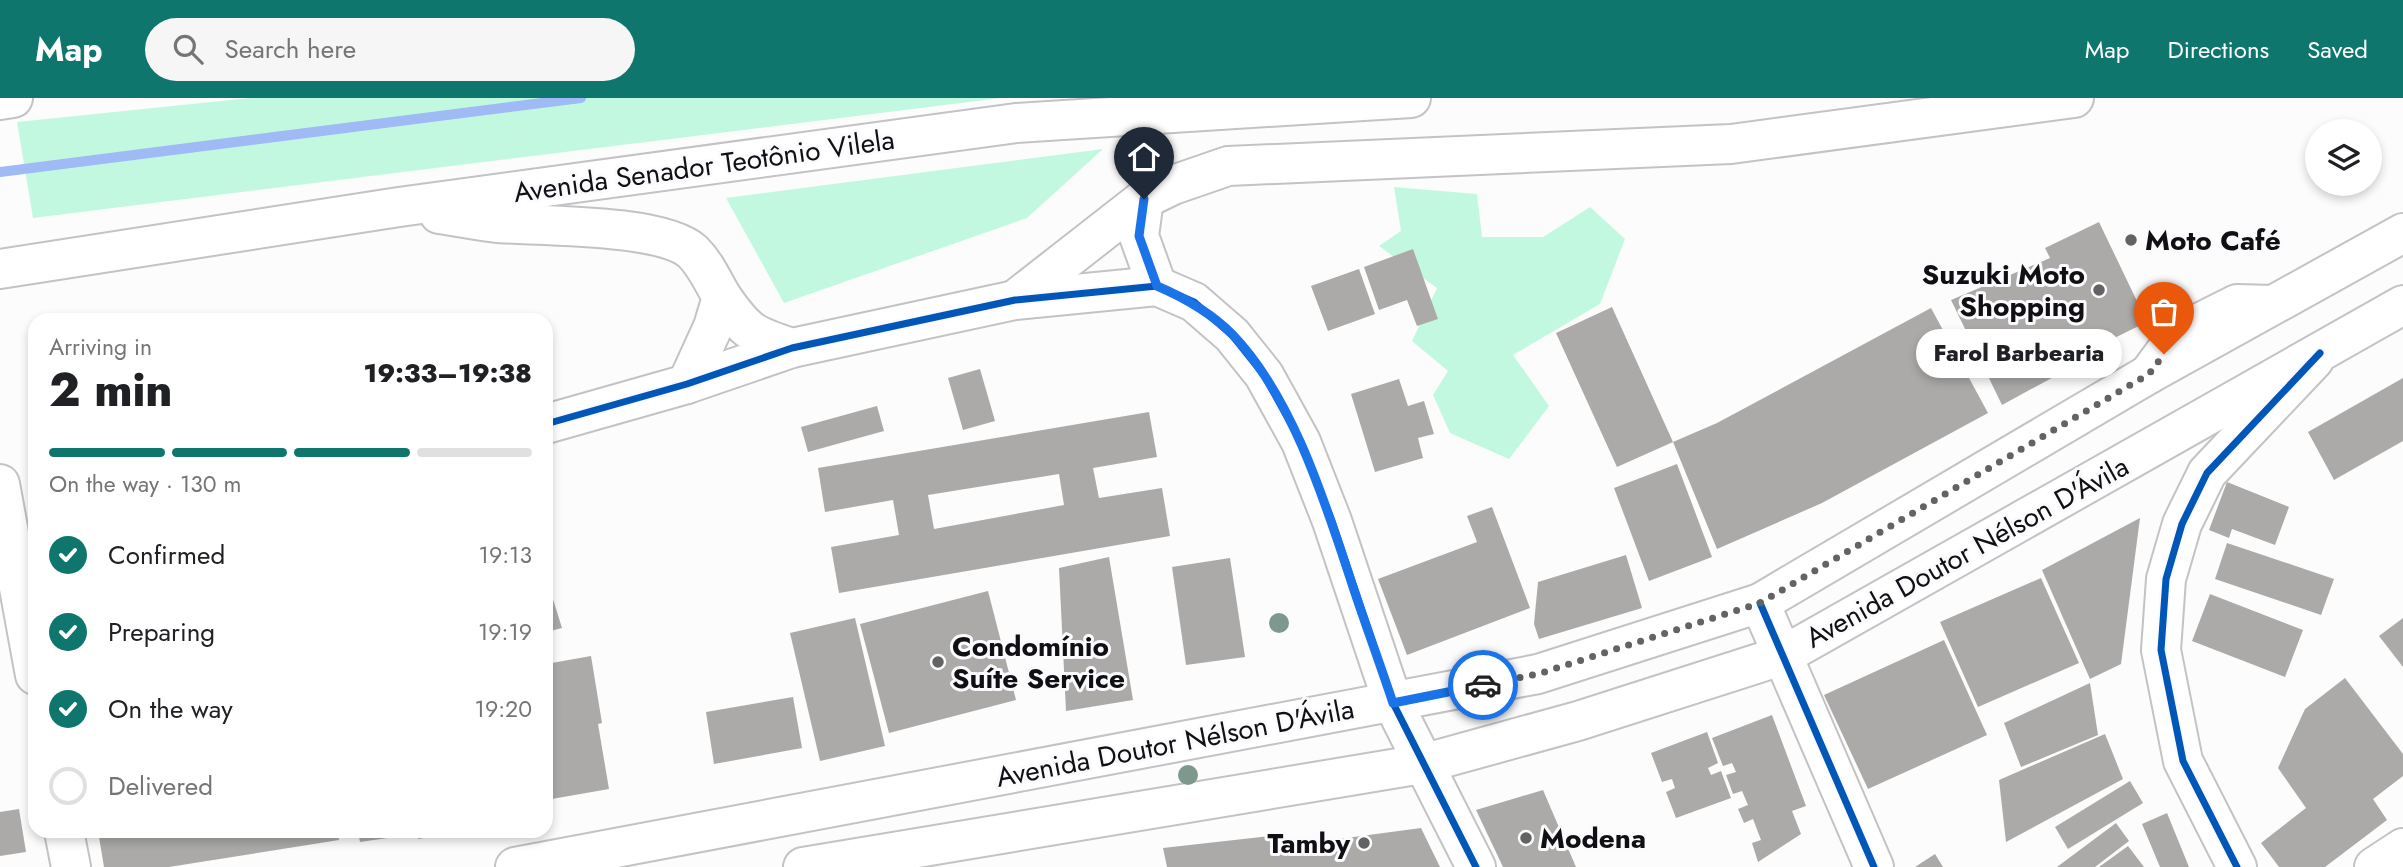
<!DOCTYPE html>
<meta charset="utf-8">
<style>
:root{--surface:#fff;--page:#f6f6f6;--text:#202124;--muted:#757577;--line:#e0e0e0;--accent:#0f766e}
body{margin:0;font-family:Jost,sans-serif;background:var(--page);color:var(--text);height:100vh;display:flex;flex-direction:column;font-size:26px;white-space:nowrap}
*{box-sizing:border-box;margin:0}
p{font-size:23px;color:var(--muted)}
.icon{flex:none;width:38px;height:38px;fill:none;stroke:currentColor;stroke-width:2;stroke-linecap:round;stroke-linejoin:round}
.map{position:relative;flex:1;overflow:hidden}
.panel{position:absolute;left:28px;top:215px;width:525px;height:525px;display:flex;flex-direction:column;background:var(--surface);border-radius:21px;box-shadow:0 4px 10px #0003}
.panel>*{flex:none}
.controls{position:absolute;left:2305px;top:21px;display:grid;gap:14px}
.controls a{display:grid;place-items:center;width:77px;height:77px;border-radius:50%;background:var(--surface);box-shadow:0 4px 10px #0003;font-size:35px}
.pin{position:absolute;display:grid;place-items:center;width:60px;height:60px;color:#fff;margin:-72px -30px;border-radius:50% 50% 50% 0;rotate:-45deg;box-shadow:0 0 7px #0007}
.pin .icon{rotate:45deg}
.courier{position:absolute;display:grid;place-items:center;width:70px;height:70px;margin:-35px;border:5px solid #1a73e8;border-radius:50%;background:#fff;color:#222;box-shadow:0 2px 9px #0007}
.bubble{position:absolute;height:49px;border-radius:24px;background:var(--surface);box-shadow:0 4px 10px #0003;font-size:23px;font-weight:800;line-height:49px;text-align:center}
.headline em{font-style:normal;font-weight:800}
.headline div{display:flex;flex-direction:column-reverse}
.headline{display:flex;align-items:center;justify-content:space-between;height:119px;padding:0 21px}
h1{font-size:46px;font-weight:800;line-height:52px}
.bar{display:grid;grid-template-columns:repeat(4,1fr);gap:10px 7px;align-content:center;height:84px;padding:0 21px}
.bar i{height:9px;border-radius:5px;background:var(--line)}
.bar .active{background:var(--accent)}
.bar p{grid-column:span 4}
ol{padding:0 21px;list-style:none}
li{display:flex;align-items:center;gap:21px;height:77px}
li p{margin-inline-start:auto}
li .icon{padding:7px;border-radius:50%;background:var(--accent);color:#fff;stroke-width:4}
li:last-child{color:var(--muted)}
li i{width:38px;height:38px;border:4px solid var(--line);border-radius:50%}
header{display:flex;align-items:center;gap:42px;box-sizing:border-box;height:98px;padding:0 35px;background:var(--accent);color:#fff}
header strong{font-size:33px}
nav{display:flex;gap:38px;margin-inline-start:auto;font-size:24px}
.search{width:490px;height:63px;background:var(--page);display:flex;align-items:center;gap:18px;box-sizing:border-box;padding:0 24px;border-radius:38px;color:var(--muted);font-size:26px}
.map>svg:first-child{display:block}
</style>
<header>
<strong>Map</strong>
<div class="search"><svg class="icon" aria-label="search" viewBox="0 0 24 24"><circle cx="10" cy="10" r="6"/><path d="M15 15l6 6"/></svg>Search here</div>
<nav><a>Map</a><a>Directions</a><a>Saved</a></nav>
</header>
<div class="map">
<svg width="2403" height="769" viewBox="0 0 2403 769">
<rect width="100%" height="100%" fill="#fcfcfc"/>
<g fill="#c3f8e0">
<polygon points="250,0 1001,0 33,120 17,24"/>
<polygon points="1103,51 1027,120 784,205 726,100"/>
<polygon points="1394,89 1477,96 1482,139 1543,139 1590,109 1625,141 1600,206 1513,257 1549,308 1509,361 1450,335 1433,297 1448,273 1412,243 1437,190 1379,148 1401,133"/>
</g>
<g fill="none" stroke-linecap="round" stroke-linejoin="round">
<polyline stroke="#9fbaf4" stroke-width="10" points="0,74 581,0"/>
</g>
<g fill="#abaaa8" fill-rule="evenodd">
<polygon points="2099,124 2147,224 2094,250 2094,257 2002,307 1951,202 2050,160 2045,150"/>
<polygon points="1413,151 1438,221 1417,228 1407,202 1379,212 1364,169"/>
<polygon points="1359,171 1375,216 1328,233 1311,188"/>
<polygon points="1612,209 1673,344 1617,369 1556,235"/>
<polygon points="1931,210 1988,315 1822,405 1717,451 1673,344 1717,325"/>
<polygon points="980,271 995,323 963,332 948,280"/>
<polygon points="2403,280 2403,343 2334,382 2308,334"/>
<polygon points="1399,281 1408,308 1424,303 1434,336 1418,340 1423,360 1375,374 1351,296"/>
<polygon points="877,308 884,333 808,354 801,329"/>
<path d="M1149 314 1157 359 1093 370 1099 400 1162 390 1170 438 839 495 831 449 899 437 893 402 825 414 818 370ZM1059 376 1064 407 934 431 928 397Z"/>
<polygon points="1677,366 1712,459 1649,483 1614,390"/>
<polygon points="2227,384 2289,409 2275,447 2232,431 2229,440 2209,432"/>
<polygon points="1492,409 1530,510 1407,557 1378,481 1477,444 1467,418"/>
<polygon points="2140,420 2121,566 2090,581 2042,472"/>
<polygon points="2227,445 2334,481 2321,517 2215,481"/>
<polygon points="1626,457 1642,510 1539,541 1534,526 1538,484"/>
<polygon points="1109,459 1133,602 1066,613 1059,470"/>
<polygon points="1230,460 1245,559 1186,567 1172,469"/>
<polygon points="546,479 562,530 546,534"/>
<polygon points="2041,480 2079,565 1978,609 1940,524"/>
<polygon points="988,493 1016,602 889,635 860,526"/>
<polygon points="2210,496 2303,532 2285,579 2192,543"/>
<polygon points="855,520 885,648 820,663 790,535"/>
<polygon points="2403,520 2403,569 2379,538"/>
<polygon points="1944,542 1987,637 1868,691 1824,597"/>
<polygon points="591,558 602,625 598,626 609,691 546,702 546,566"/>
<polygon points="2345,580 2403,656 2403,678 2373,701 2387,722 2325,769 2279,769 2261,745 2306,710 2278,670 2305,611"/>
<polygon points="2090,585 2098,637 2021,669 2004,625"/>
<polygon points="793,599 802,650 714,666 706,614"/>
<polygon points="1772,617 1806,708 1792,713 1801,736 1758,764 1752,745 1761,742 1753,721 1744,725 1738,711 1748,707 1742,693 1733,696 1726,677 1736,674 1732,665 1723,668 1712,640"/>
<polygon points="1707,634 1718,665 1708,670 1711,677 1721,673 1731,700 1676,720 1666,694 1675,690 1672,681 1662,684 1651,655"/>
<polygon points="2105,636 2123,681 2006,744 1999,682"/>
<polygon points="2130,683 2143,705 2068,751 2055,729"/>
<polygon points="1543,692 1576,769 1503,769 1476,712"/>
<polygon points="19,711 26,754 0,758 0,714"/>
<polygon points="2167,715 2189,769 2160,769 2142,726"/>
<polygon points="2116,725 2129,743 2095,769 2057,769"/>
<polygon points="1421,730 1440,769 1167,769 1163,750 1270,738 1286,748"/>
<polygon points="98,733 338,733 339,742 169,769 104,769"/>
<polygon points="358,733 400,733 401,738 360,744"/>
<polygon points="417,733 457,733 457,735 418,741"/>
<polygon points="2128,748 2144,769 2099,769"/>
<polygon points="1935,756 1943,769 1915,769"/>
</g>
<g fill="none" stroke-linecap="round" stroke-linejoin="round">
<g stroke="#c3c3c5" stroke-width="42">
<g id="minor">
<polyline points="1144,101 1139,138 1157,188"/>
<polyline points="1016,201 1144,101"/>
<polyline points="2149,276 2179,235 2237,206 2272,207"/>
<polyline points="546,326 687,286 792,250 1015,202 1157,188 1194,204 1232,237 1264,277 1301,344 1332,423 1393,605 1476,769"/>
<polyline points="0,386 35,577"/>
<polyline points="1760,505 1874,769"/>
<polyline points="64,733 71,769"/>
<polyline points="2237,769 2183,663 2161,552 2166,481 2182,426 2207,375 2314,262"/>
</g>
</g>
<g stroke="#c3c3c5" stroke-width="42">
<g id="major">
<polyline points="515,769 1538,576 1760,505 2149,276 2403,135"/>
<polyline points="803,769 1422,666 1578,623 1784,557 2403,207"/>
<polyline points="2374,769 2403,750"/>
</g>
</g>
<g stroke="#c3c3c5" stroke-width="42">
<g id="highway">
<polyline points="0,2 13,0"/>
<polyline points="1144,101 1173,87 1228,68 1731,46 2074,0"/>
<path d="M439 116C459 119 478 123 498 125 541 128 663 126 693 154 706 167 713 184 722 199L713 229 687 286"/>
<polyline points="0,171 399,109 1016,25 1411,0"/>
<path d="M722 199C746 234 752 237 792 250"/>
</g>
</g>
<use href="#minor" stroke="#fff" stroke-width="38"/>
<use href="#major" stroke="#fff" stroke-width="38"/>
<use href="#highway" stroke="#fff" stroke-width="38"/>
<g stroke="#fbfbfd" stroke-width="11">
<g id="cycleway">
<polyline points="546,326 687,286 792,250 1015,202 1157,188 1194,204 1232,237 1264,277 1301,344 1332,423 1393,605 1476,769"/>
<polyline points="1760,505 1874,769"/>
<polyline points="2237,769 2183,663 2161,552 2166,481 2182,426 2207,375 2320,255"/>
</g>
</g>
<use href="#cycleway" stroke="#0057b8" stroke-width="7"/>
</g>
<g fill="#7d998e">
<circle cx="1279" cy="525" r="10"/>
<circle cx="1188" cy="677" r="10"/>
</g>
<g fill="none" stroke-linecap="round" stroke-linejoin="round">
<polyline stroke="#636365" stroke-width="7" stroke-dasharray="0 12.6" points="1483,587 1538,576 1760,505 2149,276 2164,256"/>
<path stroke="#1a73e8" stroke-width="9" d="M1144 101 1139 138 1157 188C1185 200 1210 214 1232 236 1293 299 1326 407 1353 489 1366 528 1380 566 1393 605L1483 587"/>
</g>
<g fill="#636365" stroke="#fbfbfd" stroke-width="2.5">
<circle cx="2131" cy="142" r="7"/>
<circle cx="2099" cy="192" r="7"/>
<circle cx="938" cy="564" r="7"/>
<circle cx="1526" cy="740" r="7"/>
<circle cx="1364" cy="745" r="7"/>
</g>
<g text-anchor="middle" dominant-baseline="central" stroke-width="6" stroke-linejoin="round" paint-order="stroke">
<g font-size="28" fill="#101014" stroke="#fbfbfd">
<text transform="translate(704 68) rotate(-8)">Avenida Senador Teotônio Vilela</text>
<text transform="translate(1967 454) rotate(-29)">Avenida Doutor Nélson D'Ávila</text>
<text transform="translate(1175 645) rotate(-11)">Avenida Doutor Nélson D'Ávila</text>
</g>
<g font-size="28" font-weight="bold" fill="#101014" stroke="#fbfbfd" text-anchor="start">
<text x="2145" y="142">Moto Café</text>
<text x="2085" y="176" text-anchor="end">Suzuki Moto<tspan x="2085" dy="32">Shopping</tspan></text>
<text x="952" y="548">Condomínio<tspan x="952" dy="32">Suíte Service</tspan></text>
<text x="1540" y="740">Modena</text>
<text x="1350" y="745" text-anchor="end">Tamby</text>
</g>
</g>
</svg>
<div class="controls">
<a><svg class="icon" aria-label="layers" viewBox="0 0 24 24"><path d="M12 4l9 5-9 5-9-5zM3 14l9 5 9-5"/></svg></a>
</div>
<div class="pin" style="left:2164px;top:256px;background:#ea580c"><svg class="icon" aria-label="bag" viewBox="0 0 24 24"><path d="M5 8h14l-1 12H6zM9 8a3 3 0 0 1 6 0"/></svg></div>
<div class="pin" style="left:1144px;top:101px;background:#1f2937"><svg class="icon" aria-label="home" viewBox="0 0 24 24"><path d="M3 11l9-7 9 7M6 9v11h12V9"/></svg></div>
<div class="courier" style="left:1483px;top:587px"><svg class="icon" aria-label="car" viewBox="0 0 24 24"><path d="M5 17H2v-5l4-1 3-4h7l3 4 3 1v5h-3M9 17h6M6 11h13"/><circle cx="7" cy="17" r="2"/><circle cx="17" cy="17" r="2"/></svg></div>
<div class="bubble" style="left:1916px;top:231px;width:206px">Farol Barbearia</div>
<section class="panel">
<div class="headline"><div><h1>2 min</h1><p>Arriving in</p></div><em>19:33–19:38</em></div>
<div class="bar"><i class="active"></i><i class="active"></i><i class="active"></i><i></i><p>On the way · 130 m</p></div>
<ol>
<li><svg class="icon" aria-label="check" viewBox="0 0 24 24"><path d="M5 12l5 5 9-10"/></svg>Confirmed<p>19:13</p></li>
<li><svg class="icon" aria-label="check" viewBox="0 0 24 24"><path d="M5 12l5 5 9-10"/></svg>Preparing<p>19:19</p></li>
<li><svg class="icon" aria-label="check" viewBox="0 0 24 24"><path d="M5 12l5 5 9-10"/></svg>On the way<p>19:20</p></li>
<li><i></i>Delivered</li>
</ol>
</section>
</div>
